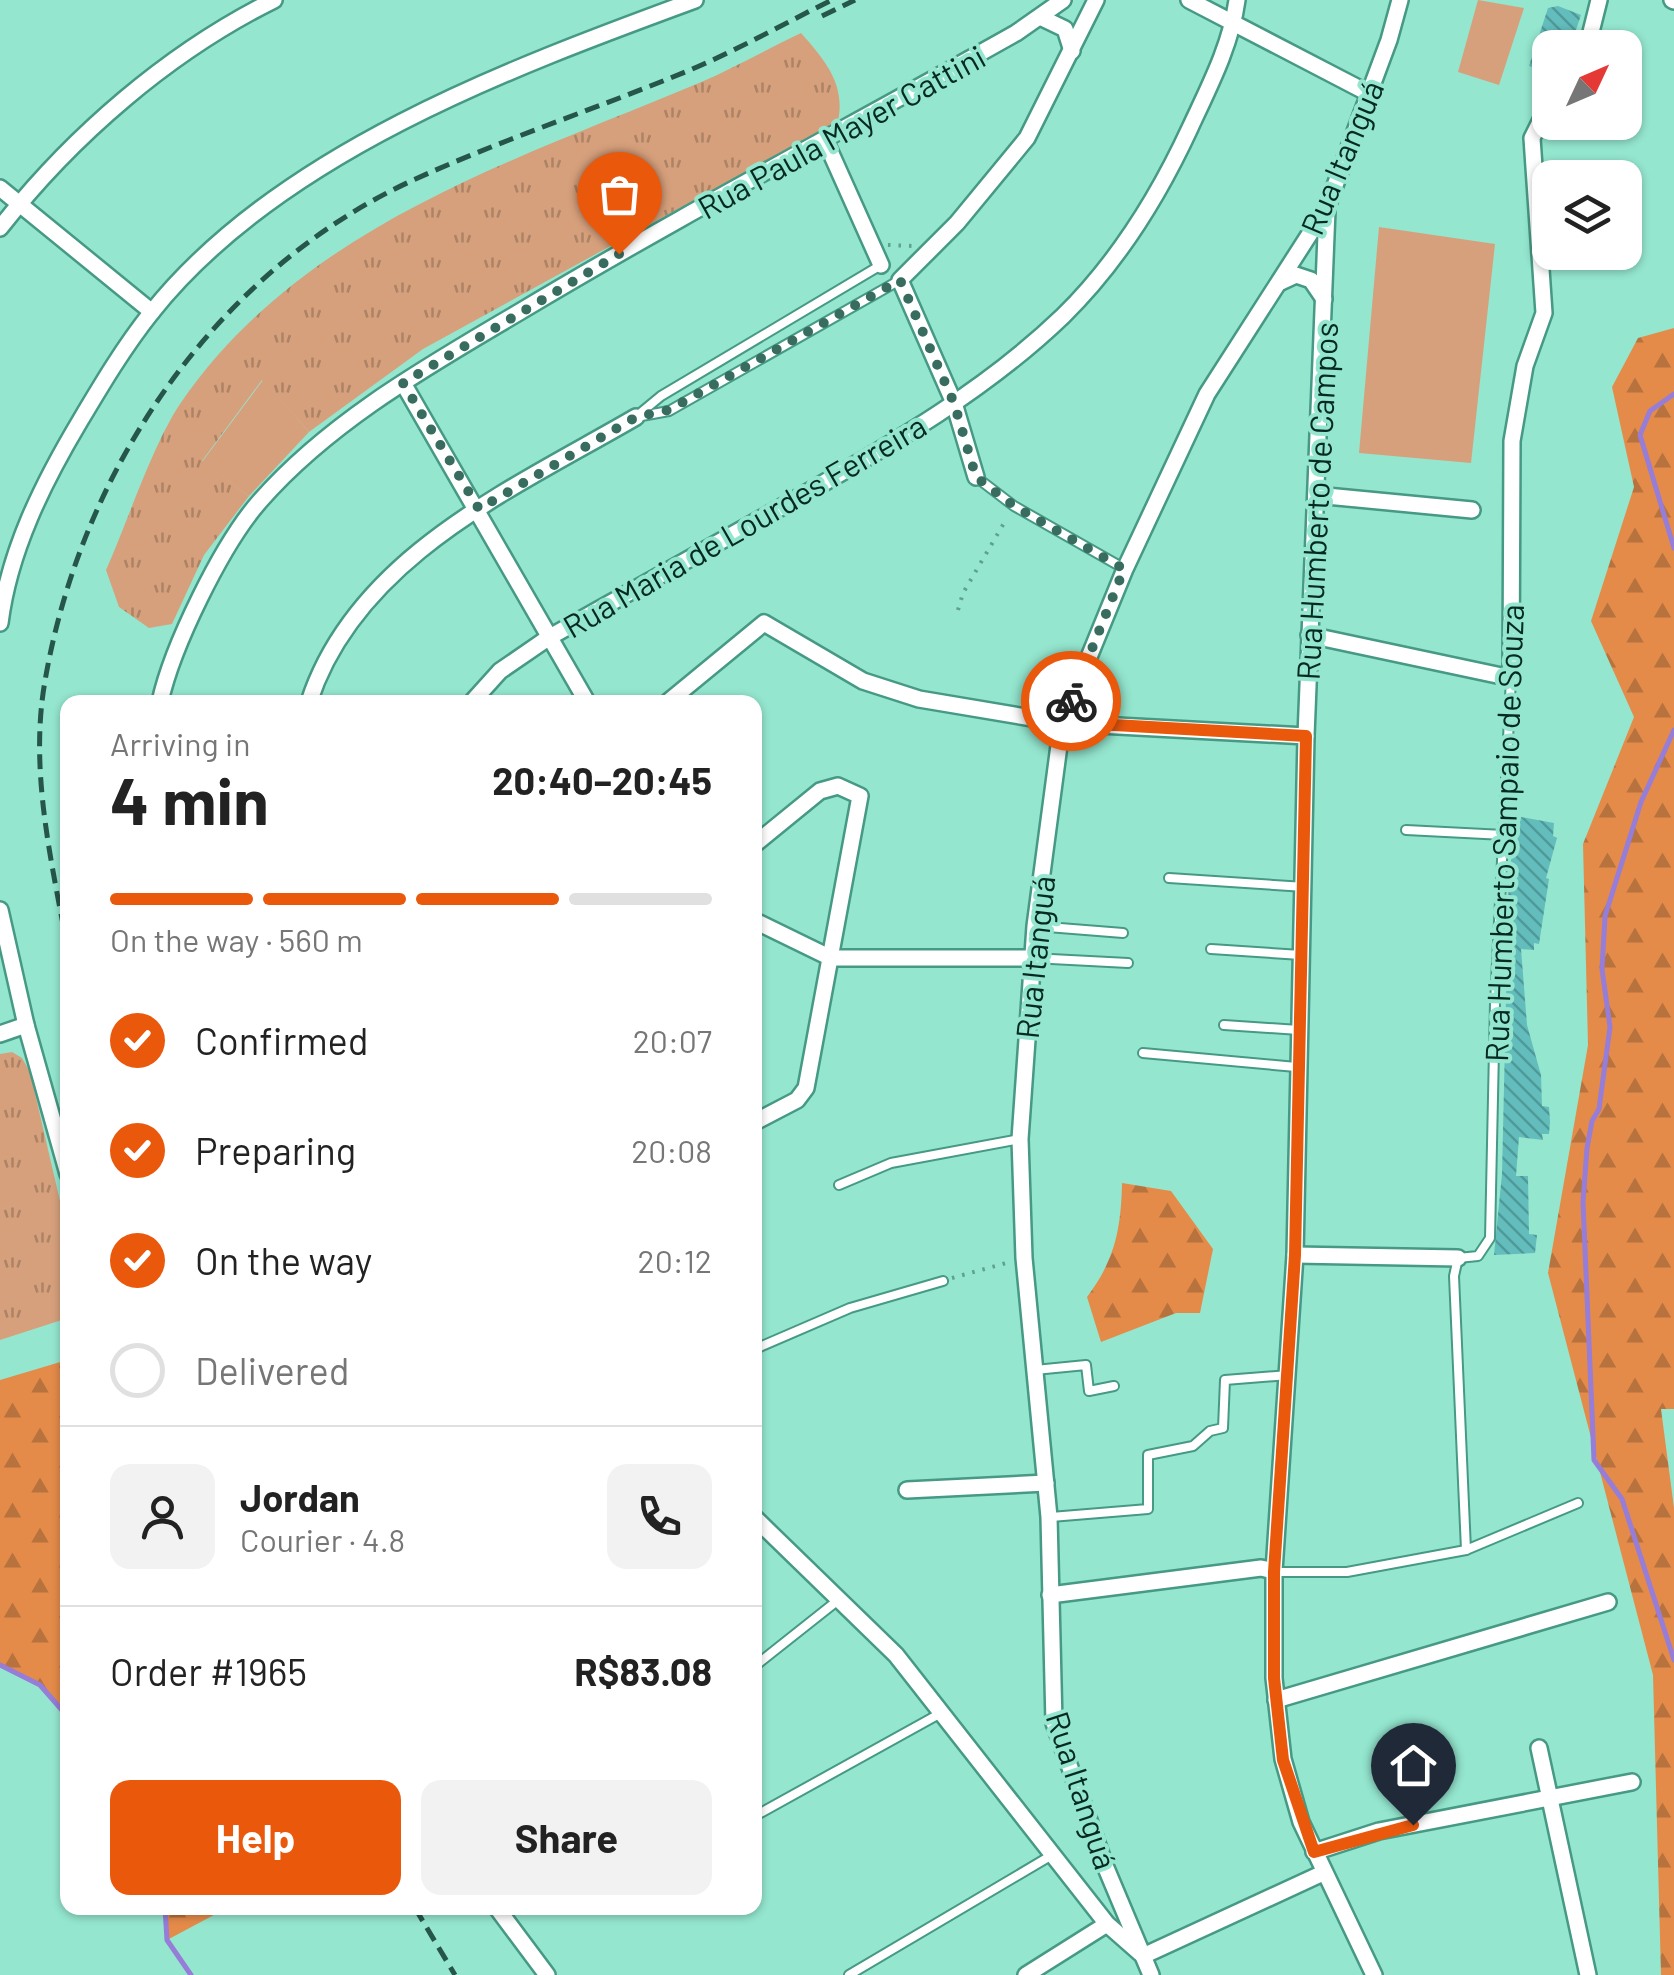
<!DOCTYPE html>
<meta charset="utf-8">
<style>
:root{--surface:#fff;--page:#f2f2f2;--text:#222;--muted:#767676;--line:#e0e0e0;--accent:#ea580c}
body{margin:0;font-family:Barlow,sans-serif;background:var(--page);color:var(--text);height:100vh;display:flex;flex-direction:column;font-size:38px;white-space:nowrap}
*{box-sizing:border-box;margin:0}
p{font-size:32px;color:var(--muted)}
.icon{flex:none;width:55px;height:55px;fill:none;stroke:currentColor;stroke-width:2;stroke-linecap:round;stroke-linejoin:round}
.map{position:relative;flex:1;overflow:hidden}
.details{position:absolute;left:60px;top:695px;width:702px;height:1220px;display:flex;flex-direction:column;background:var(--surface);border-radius:20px;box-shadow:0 2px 8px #0004}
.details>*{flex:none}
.needle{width:65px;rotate:46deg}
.fabs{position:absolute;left:1532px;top:30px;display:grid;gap:20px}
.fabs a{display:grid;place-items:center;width:110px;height:110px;border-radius:20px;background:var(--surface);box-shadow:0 2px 8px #0004;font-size:50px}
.pin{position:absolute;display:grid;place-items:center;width:85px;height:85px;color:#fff;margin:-102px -42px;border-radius:50% 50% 50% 0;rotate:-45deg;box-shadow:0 0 10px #0007}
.pin .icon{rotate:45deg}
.courier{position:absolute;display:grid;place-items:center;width:100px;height:100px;margin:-50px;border:8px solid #ea580c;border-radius:50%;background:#fff;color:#222;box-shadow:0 2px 12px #0007}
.headline em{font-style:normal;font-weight:700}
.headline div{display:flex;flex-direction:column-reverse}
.headline{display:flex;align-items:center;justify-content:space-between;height:170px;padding:0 50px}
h1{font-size:65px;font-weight:700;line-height:75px}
.bar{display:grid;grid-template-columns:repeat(4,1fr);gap:15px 10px;align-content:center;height:120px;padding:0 50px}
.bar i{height:12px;border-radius:8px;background:var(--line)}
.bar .current{background:var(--accent)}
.bar p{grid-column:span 4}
.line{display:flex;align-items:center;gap:25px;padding:0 50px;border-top:2px solid var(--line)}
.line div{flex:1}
.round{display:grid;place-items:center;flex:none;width:105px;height:105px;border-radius:20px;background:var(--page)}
ol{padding:0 50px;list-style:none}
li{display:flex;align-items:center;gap:30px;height:110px}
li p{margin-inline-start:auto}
li .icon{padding:10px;border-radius:50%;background:var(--accent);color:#fff;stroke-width:4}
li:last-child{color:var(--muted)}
li i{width:55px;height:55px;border:5px solid var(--line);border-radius:50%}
.action{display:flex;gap:20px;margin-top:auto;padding:20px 50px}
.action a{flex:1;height:115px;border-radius:20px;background:var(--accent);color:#fff;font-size:40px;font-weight:700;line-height:115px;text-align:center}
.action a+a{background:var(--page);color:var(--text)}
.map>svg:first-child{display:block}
</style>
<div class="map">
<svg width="1674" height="1975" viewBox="0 0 1674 1975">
<defs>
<pattern id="forest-firs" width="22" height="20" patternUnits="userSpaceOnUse" patternTransform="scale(2.5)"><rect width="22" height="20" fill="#e48b4a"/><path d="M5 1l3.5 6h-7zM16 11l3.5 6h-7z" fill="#b7723d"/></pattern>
<pattern id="park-tufts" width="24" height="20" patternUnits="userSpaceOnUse" patternTransform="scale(2.5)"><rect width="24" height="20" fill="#d7a07c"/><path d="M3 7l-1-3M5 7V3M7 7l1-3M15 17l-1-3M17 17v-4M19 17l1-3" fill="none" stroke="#ac8365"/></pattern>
<pattern id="building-back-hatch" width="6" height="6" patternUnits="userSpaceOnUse" patternTransform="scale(2.5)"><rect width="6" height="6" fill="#62bdbc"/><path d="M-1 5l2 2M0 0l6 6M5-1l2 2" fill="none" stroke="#4f9a98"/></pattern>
</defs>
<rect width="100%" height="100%" fill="#94e6cf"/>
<g fill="#d7a07c">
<polygon points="1478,0 1524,8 1499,85 1458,72"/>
<polygon points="1379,227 1495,244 1471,463 1359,453"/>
<polygon points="263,380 309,432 249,496 202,462"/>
</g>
<g fill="url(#forest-firs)">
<polygon points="1674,328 1674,1409 1661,1409 1674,1508 1674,1975 1661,1975 1653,1675 1548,1273 1588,1045 1583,844 1634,717 1591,621 1634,487 1612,387 1638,338"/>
<path d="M1122 1183 1171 1191 1213 1249 1200 1313H1176L1101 1342 1087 1297C1115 1260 1121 1229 1122 1183Z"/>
<polygon points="67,1360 68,1360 67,1717 39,1685 0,1665 0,1380"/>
<polygon points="165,1908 227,1908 167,1940"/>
</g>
<g fill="url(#park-tufts)">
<path d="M801 33C824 59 846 84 838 121L423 349 309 432 262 380 202 461 249 496 204 555 172 624 149 628 119 607 106 570C127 523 153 444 180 404 301 227 511 162 699 83 734 68 767 49 801 33Z"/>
<polygon points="12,1052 22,1058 30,1072 67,1231 68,1318 0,1340 0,1054"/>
</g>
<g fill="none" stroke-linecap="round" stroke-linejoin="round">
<g stroke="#957dd8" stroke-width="5">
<polyline points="1674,394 1650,411 1640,435 1674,548"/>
<polyline points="1674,730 1641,802 1605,916 1602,969 1610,1027 1599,1109 1592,1121 1587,1148 1583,1202 1594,1460 1622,1499 1674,1660"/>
<polyline points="0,1665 40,1685 68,1717"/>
<polyline points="165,1908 167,1940 191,1975"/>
</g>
</g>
<g fill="url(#building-back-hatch)">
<polygon points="1558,6 1581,15 1570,48 1550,48 1550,72 1529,66 1548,8"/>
<polygon points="1521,817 1554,823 1553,836 1557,838 1546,878 1549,879 1539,944 1534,943 1534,950 1521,949 1527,1025 1541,1075 1542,1106 1549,1107 1550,1122 1549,1134 1542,1134 1543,1140 1519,1137 1516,1176 1528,1176 1529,1234 1537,1235 1535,1253 1494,1255 1502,1174 1509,869"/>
</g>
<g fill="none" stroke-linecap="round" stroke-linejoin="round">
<g stroke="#469984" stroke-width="12">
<g id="service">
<polyline points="638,415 661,396 881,265"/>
<polyline points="636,417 669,411 900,280"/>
<polyline points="976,477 1014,506 1125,569"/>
<polyline points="1406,830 1504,835"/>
<polyline points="1169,878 1305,887"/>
<polyline points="1035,926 1123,933"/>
<polyline points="1211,949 1301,955"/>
<polyline points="1032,958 1128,963"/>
<polyline points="1224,1025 1299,1030"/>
<polyline points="1143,1053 1296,1067"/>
<polyline points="839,1185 891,1163 1020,1139"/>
<polyline points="755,1349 850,1308 943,1281"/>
<polyline points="1035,1370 1086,1365 1089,1391 1114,1386"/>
<polyline points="1051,1517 1148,1509 1148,1455 1193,1446 1210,1431 1223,1428 1225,1380 1289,1375"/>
<polyline points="1466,1550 1454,1276 1458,1258 1478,1256 1490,1238 1495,1003 1511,678"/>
<polyline points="1275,1572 1347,1572 1466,1550 1578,1503"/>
<polyline points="755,1666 837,1601"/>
<polyline points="755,1816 941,1713"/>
<polyline points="849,1975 1052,1855"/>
</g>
</g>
<g stroke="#469984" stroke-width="20">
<g id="minor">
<polyline points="1189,0 1368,93"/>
<polyline points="1672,0 1674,1"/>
<polyline points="1040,17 1065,29 1072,51"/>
<polyline points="1587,48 1599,0"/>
<polyline points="825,140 881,265"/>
<polyline points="0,188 152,312"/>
<polyline points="1327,210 1306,736 1295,1255 1274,1571 1274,1678 1283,1759 1301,1822 1374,1975"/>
<path d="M0 228C72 136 169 52 274 0"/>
<polyline points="1281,282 1296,275 1311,280 1324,299"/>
<polyline points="403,383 587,702"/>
<polyline points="976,477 954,403 900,280 957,223 1027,138 1096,0"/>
<polyline points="1316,495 1472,510"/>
<path d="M0 623C9 551 43 483 80 421 102 384 124 347 151 313 277 154 510 68 695 0"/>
<polyline points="1309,635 1511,678 1512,441 1525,366 1544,313 1532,138 1550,102"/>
<path d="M160 702C172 647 222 544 260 501 331 420 430 365 521 311 683 214 851 126 1016 33L1063 0"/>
<path d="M309 702C356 557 514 488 636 417"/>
<path d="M472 702 500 671 548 638C627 594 707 549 787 504 883 449 982 394 1063 316 1116 264 1159 195 1190 128 1209 87 1231 45 1237 0"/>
<polyline points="668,702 764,623 863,681 919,699 1062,723 1306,736"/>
<polyline points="755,844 820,791 838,786 860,796 806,1088 797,1100 755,1122"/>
<polyline points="0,910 26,1025 68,1174"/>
<polyline points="755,921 831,958 1032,958"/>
<polyline points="0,1034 26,1025"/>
<polyline points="1295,1255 1458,1258"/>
<polyline points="907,1490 1046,1483"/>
<polyline points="755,1518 896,1655 1107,1924 1140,1953"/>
<polyline points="1050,1595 1261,1568 1274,1571"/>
<polyline points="1276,1700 1608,1602"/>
<polyline points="1539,1748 1588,1975"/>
<polyline points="1314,1852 1379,1831 1632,1782"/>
<polyline points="497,1908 547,1975"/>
<polyline points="1143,1956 1323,1873"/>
<polyline points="1026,1975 1107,1924"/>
<polyline points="1151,1975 1106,1868 1054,1723 1049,1517 1024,1258 1020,1139 1035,926 1062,723 1125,569 1207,394 1327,207 1389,40 1400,0"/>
</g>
</g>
<g stroke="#5fa18f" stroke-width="4" stroke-dasharray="2.5 8" stroke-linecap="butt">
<polyline points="888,245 914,246"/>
<polyline points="958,610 963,593 1007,518"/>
<polyline points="952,1278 1010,1262"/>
</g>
<use href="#service" stroke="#fff" stroke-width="8"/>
<use href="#minor" stroke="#fff" stroke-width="15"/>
<g stroke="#265549" stroke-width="5" stroke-dasharray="15 8" stroke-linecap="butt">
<polyline points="822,16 855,0"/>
<path d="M68 951C52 863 29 771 45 681 81 471 213 274 409 182 502 139 602 107 697 67 743 47 787 22 832 0"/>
<polyline points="415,1908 455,1975"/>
</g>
</g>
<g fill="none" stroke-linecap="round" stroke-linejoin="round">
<polyline stroke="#376c5f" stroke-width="10" stroke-dasharray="0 18" points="619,254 403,383 479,509 636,417 669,410 900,280 954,403 976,477 1014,506 1124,569 1071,701"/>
<polyline stroke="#ea580c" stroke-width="12" points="1071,701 1062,722 1306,736 1295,1255 1274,1572 1274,1678 1283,1760 1314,1852 1413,1825"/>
</g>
<g text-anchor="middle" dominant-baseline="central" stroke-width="8" stroke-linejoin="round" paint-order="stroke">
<g font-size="32" fill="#052a22" stroke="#94e6cf">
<text transform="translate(841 131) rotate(-29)">Rua Paula Mayer Cattini</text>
<text transform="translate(1341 157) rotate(-67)">Rua Itanguá</text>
<text transform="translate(1316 501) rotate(-87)">Rua Humberto de Campos</text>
<text transform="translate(744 525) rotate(-30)">Rua Maria de Lourdes Ferreira</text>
<text transform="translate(1503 833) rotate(-88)">Rua Humberto Sampaio de Souza</text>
<text transform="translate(1034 957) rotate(-84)">Rua Itanguá</text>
<text transform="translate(1083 1790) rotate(72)">Rua Itanguá</text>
</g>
</g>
</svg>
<div class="fabs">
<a><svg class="needle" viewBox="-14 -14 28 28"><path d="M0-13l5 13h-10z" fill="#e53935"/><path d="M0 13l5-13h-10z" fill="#767676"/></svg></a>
<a><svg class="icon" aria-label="layers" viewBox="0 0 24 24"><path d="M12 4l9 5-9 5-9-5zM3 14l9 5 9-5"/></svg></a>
</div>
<div class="pin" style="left:619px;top:254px;background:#ea580c"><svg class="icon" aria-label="bag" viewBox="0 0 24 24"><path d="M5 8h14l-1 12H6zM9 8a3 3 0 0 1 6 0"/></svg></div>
<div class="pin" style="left:1413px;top:1825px;background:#1f2937"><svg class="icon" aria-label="home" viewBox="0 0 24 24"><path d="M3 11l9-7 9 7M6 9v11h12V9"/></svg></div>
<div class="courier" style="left:1071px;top:701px"><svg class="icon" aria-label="bike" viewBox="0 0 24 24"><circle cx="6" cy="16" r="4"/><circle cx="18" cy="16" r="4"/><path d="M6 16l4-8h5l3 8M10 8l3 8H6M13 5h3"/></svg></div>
<section class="details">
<div class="headline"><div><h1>4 min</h1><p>Arriving in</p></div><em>20:40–20:45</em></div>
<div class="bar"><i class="current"></i><i class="current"></i><i class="current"></i><i></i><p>On the way · 560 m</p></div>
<ol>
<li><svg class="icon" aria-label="check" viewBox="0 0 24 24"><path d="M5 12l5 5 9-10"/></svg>Confirmed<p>20:07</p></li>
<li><svg class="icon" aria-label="check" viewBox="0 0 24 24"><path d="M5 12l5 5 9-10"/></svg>Preparing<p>20:08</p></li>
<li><svg class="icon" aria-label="check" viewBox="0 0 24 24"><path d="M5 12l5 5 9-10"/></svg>On the way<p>20:12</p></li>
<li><i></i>Delivered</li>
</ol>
<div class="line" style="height:180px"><a class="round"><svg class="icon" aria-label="person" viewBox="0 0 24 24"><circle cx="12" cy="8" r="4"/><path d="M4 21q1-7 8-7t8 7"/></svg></a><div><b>Jordan</b><p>Courier · 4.8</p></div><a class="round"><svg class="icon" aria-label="phone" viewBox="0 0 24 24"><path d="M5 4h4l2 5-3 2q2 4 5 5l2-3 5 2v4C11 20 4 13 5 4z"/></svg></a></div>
<div class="line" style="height:130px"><div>Order #1965</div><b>R$83.08</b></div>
<div class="action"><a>Help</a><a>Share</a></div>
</section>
</div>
